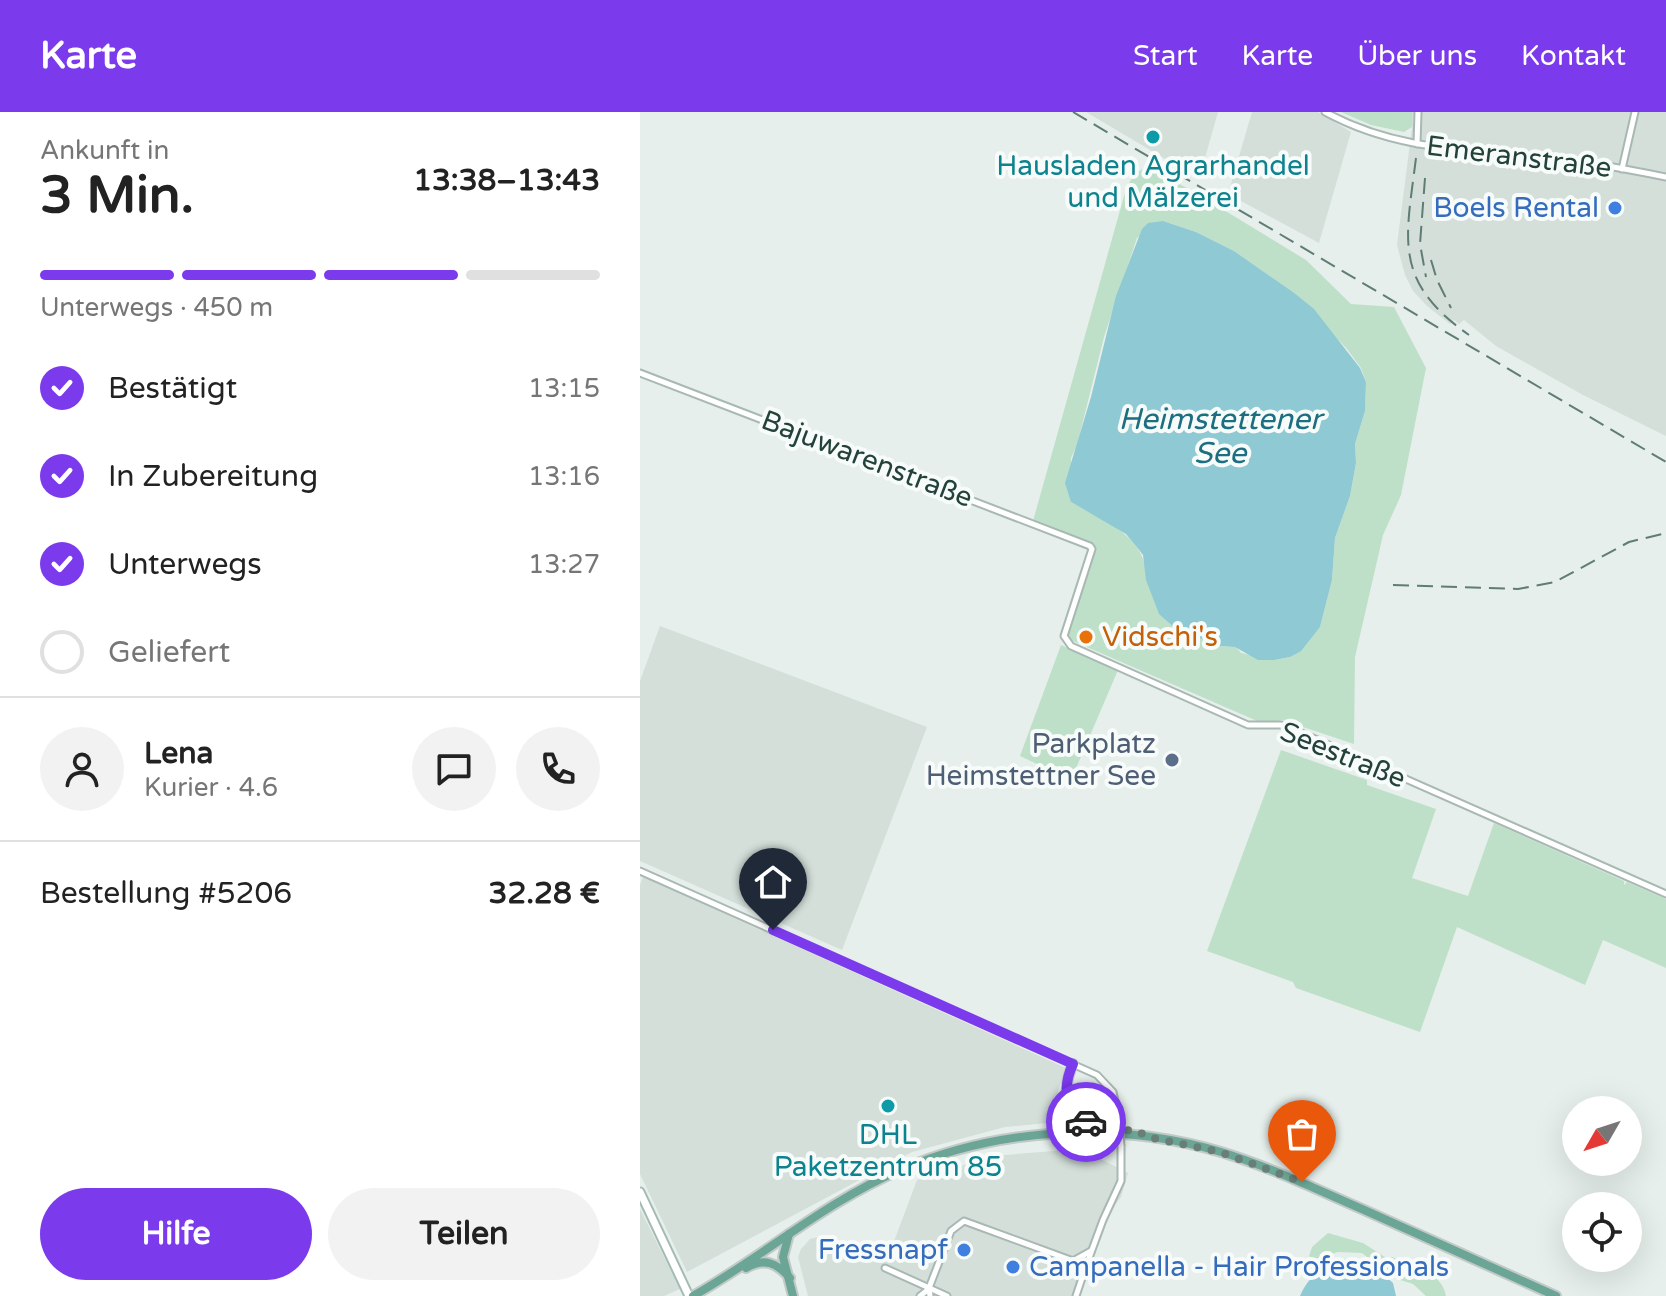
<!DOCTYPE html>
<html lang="de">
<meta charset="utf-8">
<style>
:root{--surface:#fff;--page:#f2f2f2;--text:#222;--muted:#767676;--line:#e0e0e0;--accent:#7c3aed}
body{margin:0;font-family:"Varela Round",sans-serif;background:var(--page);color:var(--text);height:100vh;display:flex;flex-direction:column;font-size:30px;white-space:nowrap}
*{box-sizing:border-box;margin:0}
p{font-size:26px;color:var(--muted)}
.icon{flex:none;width:44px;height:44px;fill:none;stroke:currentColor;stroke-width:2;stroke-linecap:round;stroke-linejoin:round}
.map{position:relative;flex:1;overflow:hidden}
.panel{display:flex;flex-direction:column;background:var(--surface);width:640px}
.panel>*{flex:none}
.needle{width:52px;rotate:231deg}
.controls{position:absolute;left:922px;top:984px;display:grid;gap:16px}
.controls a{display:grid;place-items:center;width:80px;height:80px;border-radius:50%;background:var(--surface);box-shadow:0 8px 32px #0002;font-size:40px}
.pin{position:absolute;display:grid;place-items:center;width:68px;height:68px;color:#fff;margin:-82px -34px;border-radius:50% 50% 50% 0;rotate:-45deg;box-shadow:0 0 8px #0007}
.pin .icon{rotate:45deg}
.courier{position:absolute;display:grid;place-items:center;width:80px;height:80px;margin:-40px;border:6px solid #7c3aed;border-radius:50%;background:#fff;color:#222;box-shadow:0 2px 10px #0007}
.headline em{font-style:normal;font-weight:800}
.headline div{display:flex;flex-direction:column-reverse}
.headline{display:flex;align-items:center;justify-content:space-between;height:136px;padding:0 40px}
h1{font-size:52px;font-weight:800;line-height:60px}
.bar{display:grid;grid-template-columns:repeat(4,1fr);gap:12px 8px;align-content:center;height:96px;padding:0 40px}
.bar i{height:10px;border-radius:6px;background:var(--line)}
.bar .on{background:var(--accent)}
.bar p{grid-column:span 4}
.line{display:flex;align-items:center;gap:20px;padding:0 40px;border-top:2px solid var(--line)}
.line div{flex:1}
.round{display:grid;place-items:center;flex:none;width:84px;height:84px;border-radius:42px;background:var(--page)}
ol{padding:0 40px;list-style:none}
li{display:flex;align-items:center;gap:24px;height:88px}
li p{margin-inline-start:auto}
li .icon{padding:8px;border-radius:50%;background:var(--accent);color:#fff;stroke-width:4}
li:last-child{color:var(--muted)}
li i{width:44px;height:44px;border:4px solid var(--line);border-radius:50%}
.cta{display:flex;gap:16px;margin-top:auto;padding:16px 40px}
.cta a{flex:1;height:92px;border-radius:48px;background:var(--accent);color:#fff;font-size:32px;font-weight:800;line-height:92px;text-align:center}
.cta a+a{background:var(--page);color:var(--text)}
header{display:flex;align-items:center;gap:48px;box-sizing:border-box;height:112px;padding:0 40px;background:var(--accent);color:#fff}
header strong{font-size:38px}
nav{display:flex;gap:44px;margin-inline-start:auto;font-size:28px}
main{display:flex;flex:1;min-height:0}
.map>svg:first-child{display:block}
</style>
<header>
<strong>Karte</strong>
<nav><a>Start</a><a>Karte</a><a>Über uns</a><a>Kontakt</a></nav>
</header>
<main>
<section class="panel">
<div class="headline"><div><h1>3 Min.</h1><p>Ankunft in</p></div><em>13:38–13:43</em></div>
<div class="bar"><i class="on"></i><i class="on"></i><i class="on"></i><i></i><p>Unterwegs · 450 m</p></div>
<ol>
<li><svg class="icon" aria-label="check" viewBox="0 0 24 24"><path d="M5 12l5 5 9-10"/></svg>Bestätigt<p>13:15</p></li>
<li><svg class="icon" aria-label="check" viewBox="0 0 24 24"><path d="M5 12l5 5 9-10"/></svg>In Zubereitung<p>13:16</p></li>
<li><svg class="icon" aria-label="check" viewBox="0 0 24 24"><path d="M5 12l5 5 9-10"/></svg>Unterwegs<p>13:27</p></li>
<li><i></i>Geliefert</li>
</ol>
<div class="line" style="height:144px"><a class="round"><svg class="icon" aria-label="person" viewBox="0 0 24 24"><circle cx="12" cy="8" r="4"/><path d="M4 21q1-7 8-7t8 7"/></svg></a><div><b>Lena</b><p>Kurier · 4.6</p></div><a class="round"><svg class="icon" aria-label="chat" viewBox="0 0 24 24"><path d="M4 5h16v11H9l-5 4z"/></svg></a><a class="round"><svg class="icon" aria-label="phone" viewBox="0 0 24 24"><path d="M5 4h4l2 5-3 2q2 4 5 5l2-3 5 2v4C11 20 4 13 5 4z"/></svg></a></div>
<div class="line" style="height:104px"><div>Bestellung #5206</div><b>32.28 €</b></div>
<div class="cta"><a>Hilfe</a><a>Teilen</a></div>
</section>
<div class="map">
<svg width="1026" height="1184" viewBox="0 0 1026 1184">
<rect width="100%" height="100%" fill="#e6efeb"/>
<g fill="#d4dfda">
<polygon points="446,0 578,0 559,67"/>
<polygon points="612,0 678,0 711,20 679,131 588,82"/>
<polygon points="772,0 1026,0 1026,324 943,283 856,234 824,208 819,212 814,208 810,212 787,194 773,179 765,163 757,133 772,15"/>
<polygon points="20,514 287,615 202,838 0,749 0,569"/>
<polygon points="3,765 426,956 407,1011 365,1015 272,1040 47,1160 0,1062 0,773"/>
<polygon points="426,1038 453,1043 488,1061 481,1085 470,1100 440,1184 168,1184 158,1145 161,1137 170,1127 186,1123 247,1148 277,1068 353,1044"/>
<polygon points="0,1097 40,1177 24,1184 0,1184"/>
</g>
<g fill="#bfe0c8" fill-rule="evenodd">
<polygon points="701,0 772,0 772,15 764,20 731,13"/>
<path d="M506 55 551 78 666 148 711 192 754 195 786 256 761 383 743 423 715 545 714 632 642 608 624 612 426 526 455 435 393 409 486 77 494 62ZM523 109 556 120 594 139 653 180 707 237 721 256 726 270 725 299 715 332 716 351 710 384 695 426 692 468 680 515 650 545 634 548 601 541 596 535 580 534 536 517 505 454C498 419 458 407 431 390V346L437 333 464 225 497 126Z"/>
<polygon points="421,533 478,558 431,668 380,644"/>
<polygon points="641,638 727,668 727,673 796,697 772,766 828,784 854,711 984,769 984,773 987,770 1026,787 1026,856 963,828 945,873 817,815 780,920 656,876 653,870 567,839"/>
<path d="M688 1121 723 1131 748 1147 752 1145C772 1153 802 1160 806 1184H786L773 1172 754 1166 722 1141 698 1140 674 1148 669 1144 672 1135Z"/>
</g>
<g fill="#8ec9d4">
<polygon points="523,109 556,120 594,139 653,180 674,197 720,256 726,270 725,299 715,332 716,351 710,384 695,426 692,468 680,515 661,539 650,545 634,548 618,548 595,535 580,534 536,517 519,502 506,468 503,443 496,434 486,422 431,390 425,371 451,285 476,184 502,117 508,111"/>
<path d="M713 1145 737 1157 753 1171 756 1184H660C670 1160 689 1151 713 1145Z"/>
</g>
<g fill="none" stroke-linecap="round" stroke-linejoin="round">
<g stroke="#a8b8b2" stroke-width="9">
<g id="street">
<path d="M685 0C757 39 826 37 905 45 946 49 986 57 1026 65"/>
<polyline points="777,32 778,0"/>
<polyline points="982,57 995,0"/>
<polyline points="0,261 450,434 452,437 424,524 431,534 608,613 641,613 655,618 1026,782"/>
<polyline points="0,759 457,963 473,980 479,1009"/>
<polyline points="433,1149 451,1139"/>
<polyline points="245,1156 307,1184"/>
<polyline points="442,1165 463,1108 481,1069 481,1034"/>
<polyline points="280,1184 289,1177"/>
<polyline points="290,1184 289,1176 311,1119 324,1109 436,1150 442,1166 436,1184"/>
</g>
</g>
<g stroke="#a4bbb3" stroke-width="11">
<polyline id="secondary" points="0,1080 49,1184"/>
</g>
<g stroke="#c2cac8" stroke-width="12">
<g id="primary">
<path d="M433 952C418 984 432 1013 469 1016"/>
<polyline points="149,1122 143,1145 153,1184"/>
<path d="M106 1156C124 1145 137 1151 150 1166"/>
<path d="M53 1184C124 1144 185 1090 260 1058 360 1015 477 1009 581 1040 630 1055 676 1077 722 1097 787 1126 851 1155 916 1184"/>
</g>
</g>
<use href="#street" stroke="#fff" stroke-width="5"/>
<use href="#secondary" stroke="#fff" stroke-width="7"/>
<use href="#primary" stroke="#6aa596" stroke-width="8"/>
<g stroke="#5f7d75" stroke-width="2" stroke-dasharray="16 8" stroke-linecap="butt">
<polyline points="433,0 1026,350"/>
<path d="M776 46C766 127 752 169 829 223"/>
<polyline points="785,66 780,132 786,165"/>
<polyline points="791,148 797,168 811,196"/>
<polyline points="753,473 878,477 915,470 989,430 1026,421"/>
</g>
<g stroke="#a8b8b2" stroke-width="9" stroke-linecap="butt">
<polyline id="street-bridge" points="479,1009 481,1034"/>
</g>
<use href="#street-bridge" stroke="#fff" stroke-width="5"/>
</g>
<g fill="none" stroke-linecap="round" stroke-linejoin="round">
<polyline stroke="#687f78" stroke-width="8" stroke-dasharray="0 14.4" points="446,1010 462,1016 497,1019 508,1025 580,1040 662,1070"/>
<path stroke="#7c3aed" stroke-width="10" d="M133 818 433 952C422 975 425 995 446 1010"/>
</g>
<g fill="#0f9aa8" stroke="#f7fbf9" stroke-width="3">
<circle cx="513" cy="25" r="8"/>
<circle cx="248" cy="994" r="8"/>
</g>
<g fill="#3f7fe0" stroke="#f7fbf9" stroke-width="3">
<circle cx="975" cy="96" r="8"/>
<circle cx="324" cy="1138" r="8"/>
<circle cx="373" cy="1155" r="8"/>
</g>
<circle fill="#e8710a" stroke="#f7fbf9" stroke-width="3" cx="446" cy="525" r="8"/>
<circle fill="#5c6f8a" stroke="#f7fbf9" stroke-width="3" cx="532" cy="648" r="8"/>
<g text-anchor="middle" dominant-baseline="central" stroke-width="8" stroke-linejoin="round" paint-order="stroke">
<g font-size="28" fill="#24423a" stroke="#f7fbf9">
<text transform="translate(879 45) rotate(7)">Emeranstraße</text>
<text transform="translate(227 347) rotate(21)">Bajuwarenstraße</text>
<text transform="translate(703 643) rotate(22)">Seestraße</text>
</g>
<g font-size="28" fill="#0d838f" stroke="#f7fbf9">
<text x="513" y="54">Hausladen Agrarhandel<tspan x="513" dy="32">und Mälzerei</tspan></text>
<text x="248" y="1023">DHL<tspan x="248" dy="32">Paketzentrum 85</tspan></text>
</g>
<g font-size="28" fill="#366cbe" stroke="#f7fbf9" text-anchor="end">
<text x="959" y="96">Boels Rental</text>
<text x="308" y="1138">Fressnapf</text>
<text x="389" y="1155" text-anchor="start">Campanella - Hair Professionals</text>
</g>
<g font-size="28" fill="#c56008" stroke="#f7fbf9" text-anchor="start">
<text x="462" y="525">Vidschi's</text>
</g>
<g font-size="28" fill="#4e5e75" stroke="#f7fbf9" text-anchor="end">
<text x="516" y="632">Parkplatz<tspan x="516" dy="32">Heimstettner See</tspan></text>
</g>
<g font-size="30" font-style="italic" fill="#1c6f80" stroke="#f7fbf9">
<text x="580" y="307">Heimstettener<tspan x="580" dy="34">See</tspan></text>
</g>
</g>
</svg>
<div class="controls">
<a><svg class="needle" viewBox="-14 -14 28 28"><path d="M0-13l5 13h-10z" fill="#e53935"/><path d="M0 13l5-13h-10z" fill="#767676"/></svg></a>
<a><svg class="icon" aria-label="locate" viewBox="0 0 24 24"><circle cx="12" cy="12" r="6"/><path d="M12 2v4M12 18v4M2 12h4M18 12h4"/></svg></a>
</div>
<div class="pin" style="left:662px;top:1070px;background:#ea580c"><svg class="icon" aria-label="bag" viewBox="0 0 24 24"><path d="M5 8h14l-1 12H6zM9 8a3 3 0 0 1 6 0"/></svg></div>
<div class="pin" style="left:133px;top:818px;background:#1f2937"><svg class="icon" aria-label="home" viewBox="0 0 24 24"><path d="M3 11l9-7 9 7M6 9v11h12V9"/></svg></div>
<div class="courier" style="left:446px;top:1010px"><svg class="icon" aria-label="car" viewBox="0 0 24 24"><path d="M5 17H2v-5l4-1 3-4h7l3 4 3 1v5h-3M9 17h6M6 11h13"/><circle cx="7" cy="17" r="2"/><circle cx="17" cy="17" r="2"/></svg></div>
</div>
</main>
